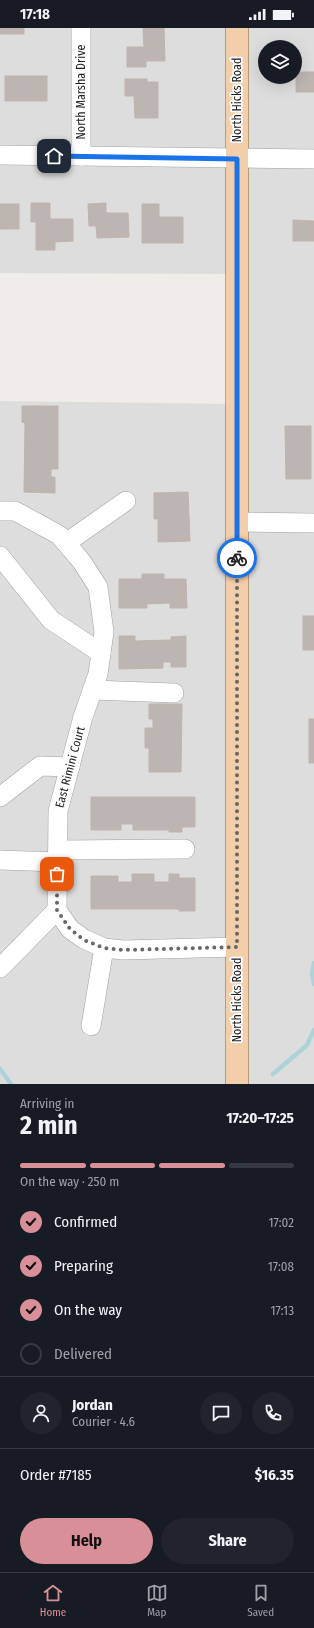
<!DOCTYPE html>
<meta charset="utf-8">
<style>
:root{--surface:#171b24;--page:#20242c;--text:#f1f3f6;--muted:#9ea1a6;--line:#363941;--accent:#d98f97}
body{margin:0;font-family:"Fira Sans Condensed",sans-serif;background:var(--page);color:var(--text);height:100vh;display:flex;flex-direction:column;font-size:15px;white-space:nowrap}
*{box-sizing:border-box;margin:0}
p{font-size:13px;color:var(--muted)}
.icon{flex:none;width:22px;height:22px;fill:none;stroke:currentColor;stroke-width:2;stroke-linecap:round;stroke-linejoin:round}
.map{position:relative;height:1056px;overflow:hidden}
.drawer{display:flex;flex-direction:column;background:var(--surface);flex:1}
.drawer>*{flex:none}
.buttons{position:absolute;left:258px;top:12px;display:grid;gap:8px}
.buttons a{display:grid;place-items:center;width:44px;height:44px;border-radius:50%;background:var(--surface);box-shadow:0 4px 16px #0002;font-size:20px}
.pin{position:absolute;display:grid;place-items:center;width:34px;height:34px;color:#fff;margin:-17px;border-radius:8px;box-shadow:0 2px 6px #0006}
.courier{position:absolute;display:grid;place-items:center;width:40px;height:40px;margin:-20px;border:3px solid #1a73e8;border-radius:50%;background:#fff;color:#222;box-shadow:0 1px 5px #0007}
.overview em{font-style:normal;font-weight:700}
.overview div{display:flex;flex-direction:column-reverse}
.overview{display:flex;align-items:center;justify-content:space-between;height:68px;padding:0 20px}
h1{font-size:26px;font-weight:700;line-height:30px}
.bar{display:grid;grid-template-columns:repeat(4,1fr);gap:6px 4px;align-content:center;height:48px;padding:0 20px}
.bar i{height:5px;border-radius:3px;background:var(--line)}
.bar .on{background:var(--accent)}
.bar p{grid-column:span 4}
.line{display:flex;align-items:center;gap:10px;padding:0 20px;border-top:1px solid var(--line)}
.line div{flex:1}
.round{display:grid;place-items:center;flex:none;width:42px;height:42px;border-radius:21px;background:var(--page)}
ol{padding:0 20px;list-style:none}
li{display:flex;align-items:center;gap:12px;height:44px}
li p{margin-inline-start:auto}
li .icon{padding:4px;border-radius:50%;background:var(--accent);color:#111;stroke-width:4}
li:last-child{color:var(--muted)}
li i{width:22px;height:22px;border:2px solid var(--line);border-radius:50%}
.button{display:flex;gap:8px;margin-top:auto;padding:8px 20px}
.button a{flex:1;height:46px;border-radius:24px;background:var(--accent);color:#111;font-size:16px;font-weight:700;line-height:46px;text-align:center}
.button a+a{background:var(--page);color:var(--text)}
.status{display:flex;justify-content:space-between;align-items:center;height:28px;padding:0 20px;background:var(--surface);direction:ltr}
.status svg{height:11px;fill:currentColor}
.dock{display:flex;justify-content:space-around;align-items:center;height:56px;border-top:1px solid var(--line);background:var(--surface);font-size:11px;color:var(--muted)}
.dock a{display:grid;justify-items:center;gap:2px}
.dock .on{color:var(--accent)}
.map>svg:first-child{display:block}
</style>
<div class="status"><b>17:18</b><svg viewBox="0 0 49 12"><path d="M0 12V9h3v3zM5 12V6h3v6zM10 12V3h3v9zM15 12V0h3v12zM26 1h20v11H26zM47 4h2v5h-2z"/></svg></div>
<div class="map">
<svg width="314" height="1056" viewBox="0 0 314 1056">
<rect width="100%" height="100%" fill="#f0ece8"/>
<path fill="#dedddd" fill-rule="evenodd" d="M0 0H314V1056H0V373L237 376V246L0 245ZM265 19H295V49H265Z"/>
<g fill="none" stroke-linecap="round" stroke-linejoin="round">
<g stroke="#add2d8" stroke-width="4.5">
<polyline points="314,935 312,945 314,956"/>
<polyline points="0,1041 11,1056"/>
<polyline points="273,1046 307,1017 314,1002"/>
</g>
</g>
<g fill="#bdb5b1" stroke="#c0b3ac">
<rect x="0" y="0" width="24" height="6"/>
<polygon points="143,0 164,0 165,33 146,33 146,39 127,39 127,19 144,19"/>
<rect x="296" y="44" width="18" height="20"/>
<rect x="5" y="48" width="42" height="25"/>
<polygon points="125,51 147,51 147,54 158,54 158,90 135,90 134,68 125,68"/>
<polygon points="31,175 50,175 50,191 73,191 73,213 55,214 55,222 36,222 36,194 31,194"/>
<polygon points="106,175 106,185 128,185 129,209 97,210 96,198 89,198 88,176"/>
<rect x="0" y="176" width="19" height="25"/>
<polygon points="142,176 159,176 159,189 183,189 183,215 142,215"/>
<polygon points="293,192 314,193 314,213 293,213"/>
<polygon points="22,378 58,378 58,441 51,441 51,449 55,449 55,465 24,464 25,395 22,394"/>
<polygon points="285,398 311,398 311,451 286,451"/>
<polygon points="188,464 190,513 158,514 158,491 154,491 154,465"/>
<polygon points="142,546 164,546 164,551 186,551 187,580 170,580 170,575 147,576 147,580 119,580 119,551 142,551"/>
<rect x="303" y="588" width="11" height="34"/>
<polygon points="119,608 135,608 135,613 171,612 171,609 186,608 186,639 171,639 171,634 163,634 163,640 119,641"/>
<polygon points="149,676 182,676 181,744 149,744 149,720 145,720 145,700 153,700 153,691 149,691"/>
<rect x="309" y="691" width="5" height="44"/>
<polygon points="91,769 195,769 195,799 182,799 182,804 169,804 169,802 133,802 133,796 121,796 121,802 91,802"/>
<polygon points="132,846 154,846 154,854 169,854 169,846 179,846 179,850 195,850 195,883 179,883 179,881 91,881 91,848 118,848 118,854 132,854"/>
</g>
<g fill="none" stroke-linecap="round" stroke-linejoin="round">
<g stroke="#a1a1a1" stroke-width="20">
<g id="minor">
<polyline points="0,127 314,131"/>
<polyline points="81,128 81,0"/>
<polyline points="0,483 15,483 59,507 66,515 82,534 98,559 104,604 98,646 83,689 58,783 57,882 70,901 84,911 104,920 123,922 237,919"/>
<polyline points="237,494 314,495"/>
<polyline points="66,515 126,473"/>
<polyline points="0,528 51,592 101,625"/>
<polyline points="92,662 174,665"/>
<polyline points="0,769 40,738 70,739"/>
<polyline points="59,822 185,821"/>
<polyline points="0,832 57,834"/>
<polyline points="0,940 57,882"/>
<polyline points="91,998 104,920"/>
</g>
</g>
<g stroke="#8c5a10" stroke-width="23">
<polyline id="major" points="237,0 237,1056"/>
</g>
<use href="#minor" stroke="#fff" stroke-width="19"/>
<use href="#major" stroke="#f2ceaa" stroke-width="22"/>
</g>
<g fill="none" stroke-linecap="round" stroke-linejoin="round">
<polyline stroke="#696766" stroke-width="4" stroke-dasharray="0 7.2" points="57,846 57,882 70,901 84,912 104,920 123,922 237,919 237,530"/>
<polyline stroke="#1a73e8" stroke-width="5" points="54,128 237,131 237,530"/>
</g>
<g text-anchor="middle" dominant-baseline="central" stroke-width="3.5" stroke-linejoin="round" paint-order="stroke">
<g font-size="12" fill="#202020" stroke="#fff">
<text transform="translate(81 64) rotate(-90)">North Marsha Drive</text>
<text transform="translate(237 72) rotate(-90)">North Hicks Road</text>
<text transform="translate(70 739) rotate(-75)">East Rimini Court</text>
<text transform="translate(237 972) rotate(-90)">North Hicks Road</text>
</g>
</g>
</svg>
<div class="buttons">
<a><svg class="icon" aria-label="layers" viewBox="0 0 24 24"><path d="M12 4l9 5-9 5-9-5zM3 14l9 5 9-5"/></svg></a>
</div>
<div class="pin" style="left:57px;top:846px;background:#ea580c"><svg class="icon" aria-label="bag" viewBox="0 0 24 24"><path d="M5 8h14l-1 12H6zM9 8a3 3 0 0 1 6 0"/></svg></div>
<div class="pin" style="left:54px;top:128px;background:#1f2937"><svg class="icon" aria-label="home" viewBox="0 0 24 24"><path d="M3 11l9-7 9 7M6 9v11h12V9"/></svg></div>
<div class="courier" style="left:237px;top:530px"><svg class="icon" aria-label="bike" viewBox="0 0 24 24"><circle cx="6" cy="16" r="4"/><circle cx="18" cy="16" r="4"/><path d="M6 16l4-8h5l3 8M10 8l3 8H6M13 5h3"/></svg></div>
</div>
<section class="drawer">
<div class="overview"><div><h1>2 min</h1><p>Arriving in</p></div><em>17:20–17:25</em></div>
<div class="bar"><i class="on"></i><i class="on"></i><i class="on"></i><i></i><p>On the way · 250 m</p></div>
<ol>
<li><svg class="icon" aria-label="check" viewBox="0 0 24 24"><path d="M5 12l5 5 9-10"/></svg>Confirmed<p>17:02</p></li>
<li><svg class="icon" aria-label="check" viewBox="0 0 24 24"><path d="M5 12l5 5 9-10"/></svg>Preparing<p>17:08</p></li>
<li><svg class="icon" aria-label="check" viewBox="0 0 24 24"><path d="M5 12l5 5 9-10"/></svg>On the way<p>17:13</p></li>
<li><i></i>Delivered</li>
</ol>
<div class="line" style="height:72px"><a class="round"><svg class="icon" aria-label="person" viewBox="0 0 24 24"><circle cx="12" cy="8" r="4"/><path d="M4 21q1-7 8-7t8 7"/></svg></a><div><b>Jordan</b><p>Courier · 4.6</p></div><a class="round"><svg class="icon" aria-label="chat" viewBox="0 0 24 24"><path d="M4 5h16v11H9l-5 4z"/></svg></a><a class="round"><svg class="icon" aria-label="phone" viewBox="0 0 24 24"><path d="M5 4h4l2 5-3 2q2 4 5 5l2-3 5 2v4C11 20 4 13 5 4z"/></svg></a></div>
<div class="line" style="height:52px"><div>Order #7185</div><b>$16.35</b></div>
<div class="button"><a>Help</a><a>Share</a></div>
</section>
<nav class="dock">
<a class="on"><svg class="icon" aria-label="home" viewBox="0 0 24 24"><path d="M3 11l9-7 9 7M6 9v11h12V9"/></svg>Home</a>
<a><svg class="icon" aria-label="map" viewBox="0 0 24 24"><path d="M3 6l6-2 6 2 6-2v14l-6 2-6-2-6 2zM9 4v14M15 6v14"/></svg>Map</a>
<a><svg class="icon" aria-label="saved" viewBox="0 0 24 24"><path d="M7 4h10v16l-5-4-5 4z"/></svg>Saved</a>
</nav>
